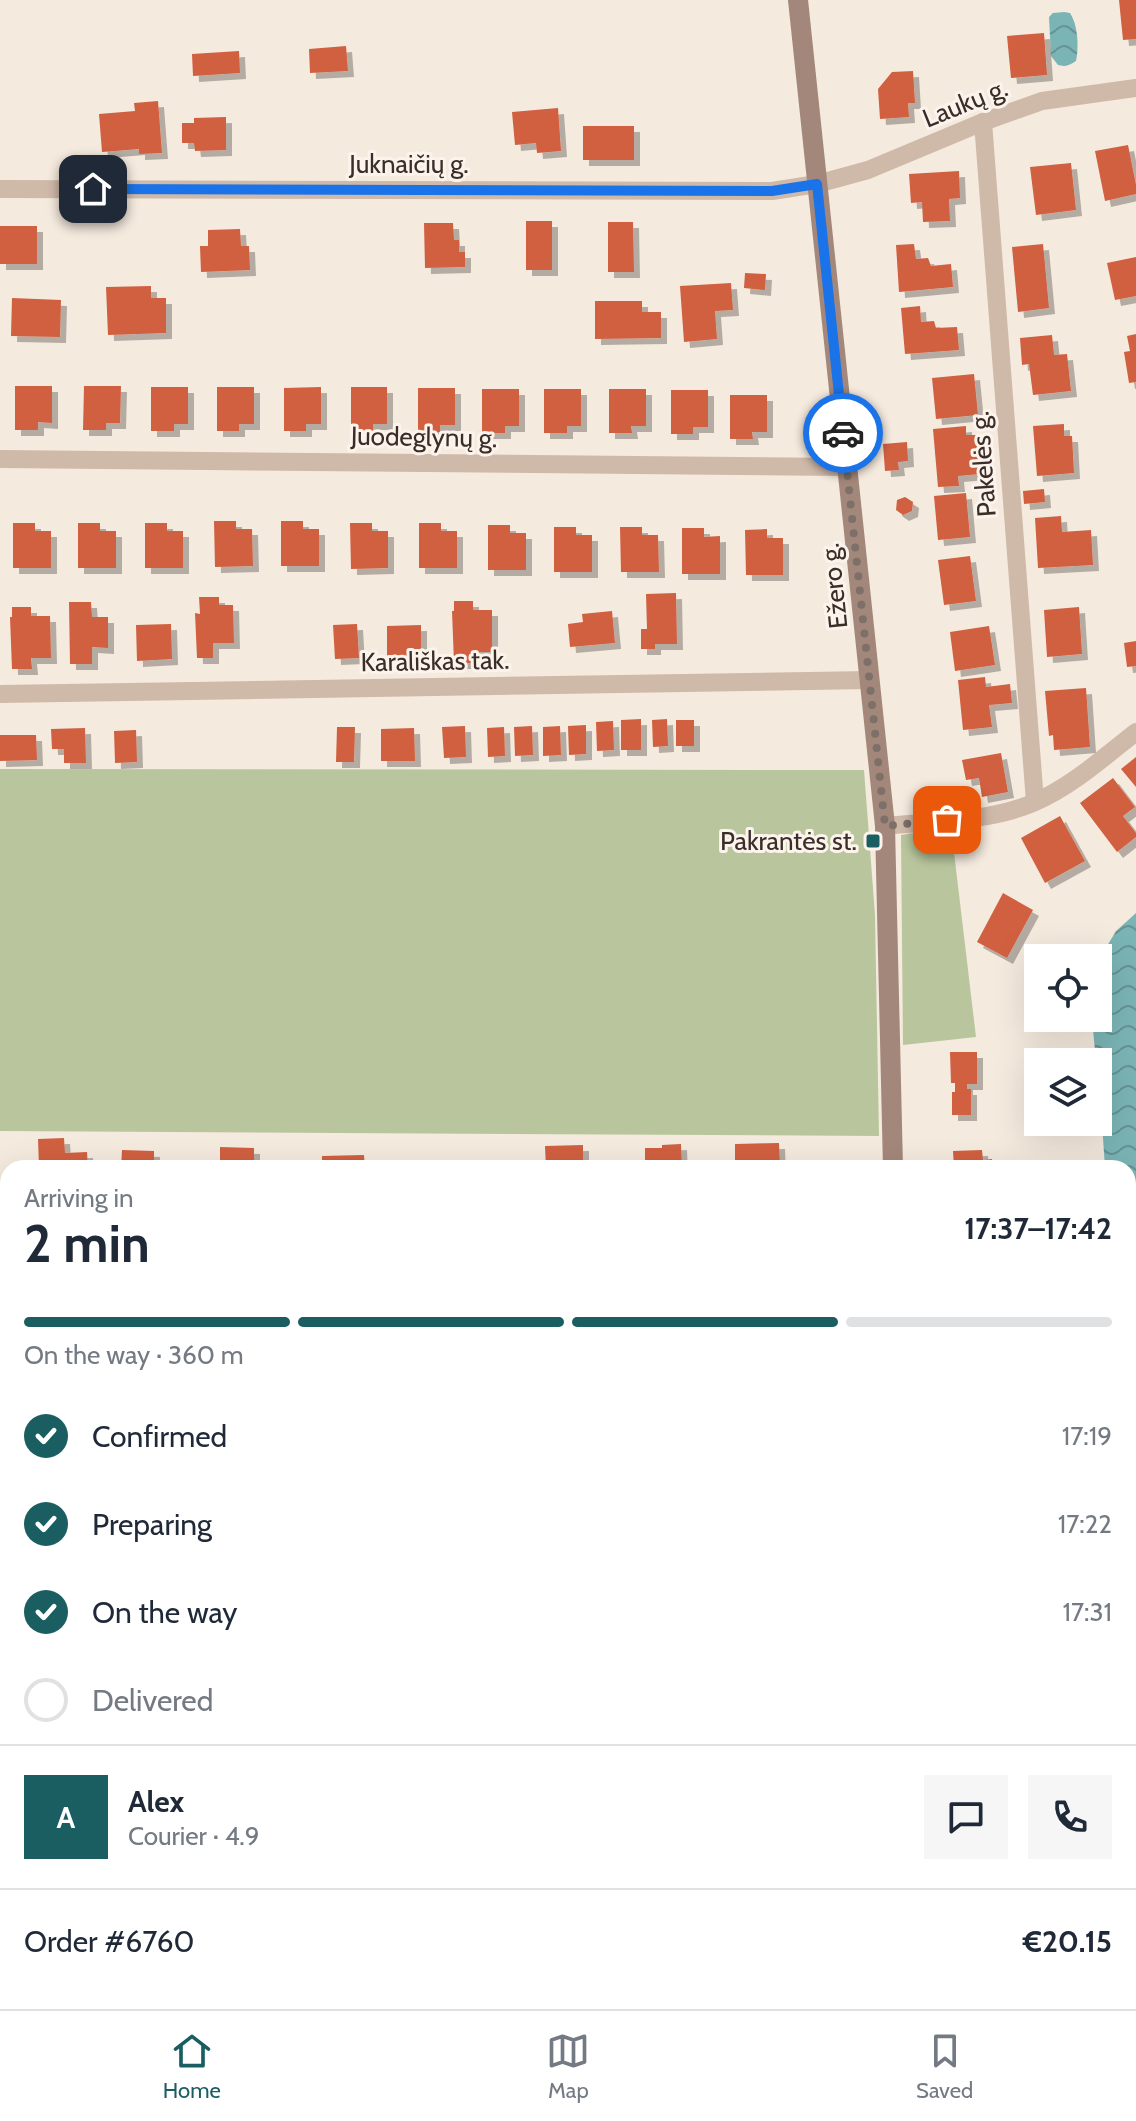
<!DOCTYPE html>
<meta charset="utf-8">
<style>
:root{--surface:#fff;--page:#f6f6f7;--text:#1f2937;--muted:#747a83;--line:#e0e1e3;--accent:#1a5e61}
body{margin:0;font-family:Cabin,sans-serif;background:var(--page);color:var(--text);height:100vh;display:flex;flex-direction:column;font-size:30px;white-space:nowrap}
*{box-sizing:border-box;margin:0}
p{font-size:26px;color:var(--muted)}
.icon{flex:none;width:44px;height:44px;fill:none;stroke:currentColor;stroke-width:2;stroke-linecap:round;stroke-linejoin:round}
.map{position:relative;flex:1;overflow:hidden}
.side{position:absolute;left:0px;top:1160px;width:1136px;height:850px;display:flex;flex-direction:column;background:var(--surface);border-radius:24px 24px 0 0;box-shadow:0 8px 32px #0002}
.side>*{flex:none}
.fabs{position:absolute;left:1024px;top:944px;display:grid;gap:16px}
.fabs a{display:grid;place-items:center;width:88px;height:88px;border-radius:0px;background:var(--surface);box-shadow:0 8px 32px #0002;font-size:40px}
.pin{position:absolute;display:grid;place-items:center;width:68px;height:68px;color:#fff;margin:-34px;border-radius:16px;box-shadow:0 4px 12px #0006}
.courier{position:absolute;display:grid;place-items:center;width:80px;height:80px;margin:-40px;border:6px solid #1a73e8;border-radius:50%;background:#fff;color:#222;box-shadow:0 2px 10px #0007}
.overview em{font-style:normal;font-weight:700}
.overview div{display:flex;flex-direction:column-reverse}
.overview{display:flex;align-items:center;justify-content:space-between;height:136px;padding:0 24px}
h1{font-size:52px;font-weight:700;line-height:60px}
.bar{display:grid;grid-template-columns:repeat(4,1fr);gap:12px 8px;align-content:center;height:96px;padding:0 24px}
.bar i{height:10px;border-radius:6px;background:var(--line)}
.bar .current{background:var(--accent)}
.bar p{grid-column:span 4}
.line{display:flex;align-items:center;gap:20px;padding:0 24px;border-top:2px solid var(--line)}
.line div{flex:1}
.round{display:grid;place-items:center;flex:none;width:84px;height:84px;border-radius:0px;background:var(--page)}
ol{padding:0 24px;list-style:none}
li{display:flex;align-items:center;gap:24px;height:88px}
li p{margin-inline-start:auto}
li .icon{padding:8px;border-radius:50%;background:var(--accent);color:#fff;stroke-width:4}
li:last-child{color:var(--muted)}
li i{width:44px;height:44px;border:4px solid var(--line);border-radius:50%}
.tabs{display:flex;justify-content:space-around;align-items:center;height:112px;border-top:2px solid var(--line);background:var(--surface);font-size:22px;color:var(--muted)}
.tabs a{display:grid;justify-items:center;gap:4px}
.tabs .current{color:var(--accent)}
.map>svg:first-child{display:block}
</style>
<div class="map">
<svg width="1136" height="2009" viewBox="0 0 1136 2009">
<defs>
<pattern id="water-waves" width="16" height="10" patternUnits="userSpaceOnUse" patternTransform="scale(2)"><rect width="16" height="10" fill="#7bb4b5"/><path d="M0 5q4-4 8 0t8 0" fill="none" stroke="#669393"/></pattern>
<filter id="shadow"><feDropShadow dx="6" dy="6" stdDeviation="0" flood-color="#0004"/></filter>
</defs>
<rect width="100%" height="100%" fill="#f5eade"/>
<g fill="#b9c69d">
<polygon points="0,769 864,770 875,915 879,1136 0,1131"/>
<polygon points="951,827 976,1037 903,1045 901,835"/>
<rect x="0" y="1585" width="8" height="294"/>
</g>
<g fill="url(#water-waves)">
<path d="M1064 12 1070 13C1078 25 1079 47 1076 61 1070 65 1066 67 1058 65L1051 56 1049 17 1053 13Z"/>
<polygon points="1136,913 1136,1515 1128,1439 1128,1168 1105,1168 1098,1062 1096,1062 1092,1018 1098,1018 1098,961 1116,931"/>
</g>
<g fill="#d06041" filter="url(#shadow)">
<polygon points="1119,0 1136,0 1136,39 1123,40"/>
<polygon points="1044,33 1047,75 1011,78 1007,36"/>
<polygon points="346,46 348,71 310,73 309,49"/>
<polygon points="239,51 240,73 193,76 192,54"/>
<polygon points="913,71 915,103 908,103 909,117 880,119 878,89 892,72"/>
<polygon points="158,101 162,153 139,154 139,149 102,152 99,114 135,111 134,103"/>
<polygon points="558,108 561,151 537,153 536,143 515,145 512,112"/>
<polygon points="226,117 226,150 195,151 194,143 182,143 182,123 194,123 194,118"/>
<rect x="583" y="126" width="51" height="34"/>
<polygon points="1128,145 1136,185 1136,194 1105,201 1095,151"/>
<polygon points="1071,163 1076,210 1036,215 1030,167"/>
<polygon points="959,171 960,198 949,199 950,221 923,222 922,202 911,203 909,174"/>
<rect x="526" y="221" width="26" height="49"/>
<polygon points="608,222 633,222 634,272 608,272"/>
<polygon points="424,223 453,223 454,240 459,240 459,252 465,252 465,267 425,268"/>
<rect x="0" y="226" width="37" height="38"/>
<polygon points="240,229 241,246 249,246 250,270 201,272 200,246 208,246 208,230"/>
<polygon points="914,244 916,259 928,258 931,266 951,264 953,287 899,292 896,245"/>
<polygon points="1043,244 1049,308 1018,312 1012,247"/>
<polygon points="1136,257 1136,296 1115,300 1107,263"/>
<polygon points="745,273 766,274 765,290 744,288"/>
<polygon points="731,283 733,310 715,311 717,339 684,342 680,286"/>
<polygon points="151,286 151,298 166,298 166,333 108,335 106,287"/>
<polygon points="12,298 61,300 60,337 11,336"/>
<polygon points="595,301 642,301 642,312 661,312 661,338 595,339"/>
<polygon points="920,306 921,322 934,321 936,328 957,327 959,350 905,354 901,308"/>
<polygon points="1136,334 1136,382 1129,383 1124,352 1130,351 1127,336"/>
<polygon points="1052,335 1054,355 1067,354 1071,391 1033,395 1029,364 1022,365 1020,338"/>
<polygon points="974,374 978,415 936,419 932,378"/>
<polygon points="15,386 52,386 52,423 38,422 38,430 15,430"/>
<polygon points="84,386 121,386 120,423 106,423 106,430 83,430"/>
<polygon points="151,387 188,387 188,424 174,424 174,431 151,431"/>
<polygon points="217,387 254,387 254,424 239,424 239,431 217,431"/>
<polygon points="321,387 321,424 306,424 306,431 284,431 284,388"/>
<polygon points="351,387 387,387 387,424 373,424 373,431 351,431"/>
<polygon points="418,388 455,388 455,425 440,425 440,432 418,432"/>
<polygon points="482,389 519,389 519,426 505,426 505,433 482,433"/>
<polygon points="544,389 581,389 581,426 567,426 567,433 544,433"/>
<polygon points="609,389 646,389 646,426 631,426 632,433 609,433"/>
<polygon points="671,390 708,390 708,427 693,427 693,434 671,434"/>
<polygon points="730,395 767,395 767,432 752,432 753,439 730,439"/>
<polygon points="1064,424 1064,436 1072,436 1074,473 1037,476 1033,426"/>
<polygon points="966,426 966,435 977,435 980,474 958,476 959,486 938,487 933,429"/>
<polygon points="907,442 908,461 898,462 899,470 885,471 883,444"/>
<polygon points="1044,489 1045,502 1024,504 1023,491"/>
<polygon points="966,493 970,537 938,540 934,496"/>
<polygon points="905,497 913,502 912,511 903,515 896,510 897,500"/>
<polygon points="1061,516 1062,532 1091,530 1093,565 1038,568 1035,518"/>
<polygon points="214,521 236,521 236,529 252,529 253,566 215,567"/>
<polygon points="281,521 303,521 303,529 319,529 319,566 281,566"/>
<polygon points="13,523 35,523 35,531 51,531 51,568 13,568"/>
<polygon points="78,523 100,523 100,531 116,531 116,568 78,568"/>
<polygon points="145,523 167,523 167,531 183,531 183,568 145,568"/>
<polygon points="350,523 372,523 372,531 388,531 388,568 351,569"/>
<polygon points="419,523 441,523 441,531 457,531 457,568 419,568"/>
<polygon points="488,525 510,525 510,533 526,533 526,570 488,570"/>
<polygon points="554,527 576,527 576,535 592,535 592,572 554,572"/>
<polygon points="620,527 642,527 642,535 658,535 659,572 621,572"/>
<polygon points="682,528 704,528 704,537 720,536 720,574 682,574"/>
<polygon points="767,529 767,538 783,538 783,575 746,575 745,530"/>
<polygon points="970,556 976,601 944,605 938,560"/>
<polygon points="676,593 677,644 655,644 655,649 641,649 641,629 647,629 646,594"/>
<polygon points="199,597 219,597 219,605 233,605 234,643 213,643 213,658 197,658 195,613 200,614"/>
<polygon points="454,601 473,601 473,610 492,610 492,652 473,652 473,663 454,663 452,611 454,611"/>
<polygon points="69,602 91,602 92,617 108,617 108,648 92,647 92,664 70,664"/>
<polygon points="12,607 31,607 31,616 50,616 51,658 31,658 32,669 12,669 10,617 12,617"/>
<polygon points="1079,607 1082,654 1047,657 1044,610"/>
<polygon points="612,611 615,643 570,647 568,624 583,622 582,614"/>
<polygon points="171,624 172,659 137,661 136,625"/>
<polygon points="357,624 359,658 335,659 333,625"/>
<polygon points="421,625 421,656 387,657 387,626"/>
<polygon points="989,626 995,665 955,671 950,632"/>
<polygon points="1136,641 1136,666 1127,667 1124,643"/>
<polygon points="985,677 986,687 1010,684 1012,703 989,705 992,727 963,730 958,680"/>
<polygon points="1086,688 1090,747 1054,750 1053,735 1049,736 1045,691"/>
<polygon points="641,719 641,750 621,750 621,720"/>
<polygon points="667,719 668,746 653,747 652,720"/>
<rect x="676" y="720" width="18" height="26"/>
<polygon points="613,721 614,750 597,751 596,722"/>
<polygon points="586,725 586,754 569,755 568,726"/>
<polygon points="465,726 466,757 444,758 442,727"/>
<polygon points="532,726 533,755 515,756 514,727"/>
<polygon points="560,726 561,755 543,756 543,727"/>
<polygon points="337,727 355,727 354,762 336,762"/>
<polygon points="504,727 505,756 488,757 487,728"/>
<polygon points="85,728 86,763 64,763 64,749 52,749 51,729"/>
<polygon points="414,728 415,761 381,761 381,729"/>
<polygon points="136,730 137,762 115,763 114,731"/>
<polygon points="0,735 36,735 37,760 0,761"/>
<polygon points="1001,753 1008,792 982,797 979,778 966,780 962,760"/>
<polygon points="1136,757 1136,787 1121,769"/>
<polygon points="1113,778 1135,807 1123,816 1136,833 1136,837 1117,852 1080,803"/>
<polygon points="1060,816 1085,861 1045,883 1021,838"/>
<polygon points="1003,893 1033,910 1007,958 977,942"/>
<polygon points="950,1052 977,1052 977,1084 967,1084 967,1089 971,1089 971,1115 952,1115 952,1092 955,1092 955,1083 951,1083"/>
<polygon points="64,1138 65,1153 87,1152 88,1168 39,1168 38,1139"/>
<polygon points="779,1143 780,1167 735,1168 735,1144"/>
<polygon points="681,1144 682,1168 645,1168 645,1148 662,1148 662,1145"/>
<polygon points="583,1145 583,1168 546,1168 545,1146"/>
<polygon points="220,1147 254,1148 254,1168 220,1168"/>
<polygon points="122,1150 154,1151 154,1168 121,1168"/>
<polygon points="982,1150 983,1160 992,1159 992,1168 954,1168 953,1151"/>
<polygon points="364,1155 365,1168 322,1168 322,1156"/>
<rect x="452" y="1161" width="35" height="7"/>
<rect x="0" y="1333" width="8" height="36"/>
<polygon points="0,1903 8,1903 8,1939 0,1940"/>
</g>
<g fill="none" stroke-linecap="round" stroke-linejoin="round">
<g stroke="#cfb9a9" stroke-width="18">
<polyline points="983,122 1035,802"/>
<polyline points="0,189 772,191 817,184 868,170 983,122 1042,101 1136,88"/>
<polyline points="0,459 847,467"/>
<polyline points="0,694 870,680"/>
<path d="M885 826C934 821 988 822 1033 803 1071 787 1104 757 1136 732"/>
<polyline points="0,1293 8,1293"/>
<polyline points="0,1572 8,1572"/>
<polyline points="1128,1964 1136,1964"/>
<polyline points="0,1976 8,1976"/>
<polyline points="245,2009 246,2002"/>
</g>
<g stroke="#a3877a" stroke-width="20">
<polyline points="798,0 885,826 893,1168"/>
<polyline points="917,2002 918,2009"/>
</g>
</g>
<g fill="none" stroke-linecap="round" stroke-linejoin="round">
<polyline stroke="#7c7068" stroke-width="8" stroke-dasharray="0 14.4" points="843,433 885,826 947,820"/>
<polyline stroke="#1a73e8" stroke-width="10" points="93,189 772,191 817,184 843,433"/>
</g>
<rect fill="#1a5e61" stroke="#fcf4ec" stroke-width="3" x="865" y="833" width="16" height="16" rx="4"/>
<g text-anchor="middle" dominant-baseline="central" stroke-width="6" stroke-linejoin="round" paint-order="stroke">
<g font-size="26" fill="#3b2e29" stroke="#fcf4ec">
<text transform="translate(965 103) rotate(-22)">Laukų g.</text>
<text x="409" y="164">Juknaičių g.</text>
<text transform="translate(424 437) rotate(1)">Juodeglynų g.</text>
<text transform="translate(983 464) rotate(-94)">Pakelės g.</text>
<text transform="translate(834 586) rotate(-96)">Ežero g.</text>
<text transform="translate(435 661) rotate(-1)">Karališkas tak.</text>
</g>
<g font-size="26" fill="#3b2e29" stroke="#fcf4ec" text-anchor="end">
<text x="857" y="841">Pakrantės st.</text>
</g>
</g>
</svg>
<div class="fabs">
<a><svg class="icon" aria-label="locate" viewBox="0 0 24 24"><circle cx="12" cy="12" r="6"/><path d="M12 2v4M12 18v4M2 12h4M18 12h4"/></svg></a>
<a><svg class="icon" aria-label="layers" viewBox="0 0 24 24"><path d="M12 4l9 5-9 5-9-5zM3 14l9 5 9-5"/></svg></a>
</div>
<div class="pin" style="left:947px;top:820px;background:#ea580c"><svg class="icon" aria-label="bag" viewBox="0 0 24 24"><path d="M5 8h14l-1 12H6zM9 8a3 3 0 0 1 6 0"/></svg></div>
<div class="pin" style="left:93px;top:189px;background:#1f2937"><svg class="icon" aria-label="home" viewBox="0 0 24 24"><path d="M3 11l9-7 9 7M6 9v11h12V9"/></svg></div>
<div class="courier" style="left:843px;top:433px"><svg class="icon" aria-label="car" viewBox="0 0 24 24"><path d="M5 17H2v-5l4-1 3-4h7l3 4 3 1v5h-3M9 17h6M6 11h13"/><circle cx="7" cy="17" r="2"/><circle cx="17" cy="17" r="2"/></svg></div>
<section class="side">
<div class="overview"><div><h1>2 min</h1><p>Arriving in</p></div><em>17:37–17:42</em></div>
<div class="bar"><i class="current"></i><i class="current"></i><i class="current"></i><i></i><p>On the way · 360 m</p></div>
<ol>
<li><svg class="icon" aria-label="check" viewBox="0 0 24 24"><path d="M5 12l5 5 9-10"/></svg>Confirmed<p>17:19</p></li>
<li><svg class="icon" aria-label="check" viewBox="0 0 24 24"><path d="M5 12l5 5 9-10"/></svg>Preparing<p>17:22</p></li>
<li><svg class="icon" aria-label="check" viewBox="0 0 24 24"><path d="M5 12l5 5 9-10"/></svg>On the way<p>17:31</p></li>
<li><i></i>Delivered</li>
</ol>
<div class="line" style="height:144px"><b class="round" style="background:var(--accent);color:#fff">A</b><div><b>Alex</b><p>Courier · 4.9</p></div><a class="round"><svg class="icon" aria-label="chat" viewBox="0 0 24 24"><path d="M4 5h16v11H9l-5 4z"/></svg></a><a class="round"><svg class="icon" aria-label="phone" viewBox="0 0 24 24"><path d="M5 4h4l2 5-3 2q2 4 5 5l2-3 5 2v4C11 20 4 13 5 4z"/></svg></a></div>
<div class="line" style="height:104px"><div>Order #6760</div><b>€20.15</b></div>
</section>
</div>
<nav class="tabs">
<a class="current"><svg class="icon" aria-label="home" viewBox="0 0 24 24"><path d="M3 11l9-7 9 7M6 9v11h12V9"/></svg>Home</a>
<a><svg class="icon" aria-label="map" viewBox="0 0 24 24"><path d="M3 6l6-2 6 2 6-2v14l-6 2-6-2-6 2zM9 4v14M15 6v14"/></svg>Map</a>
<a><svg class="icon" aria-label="saved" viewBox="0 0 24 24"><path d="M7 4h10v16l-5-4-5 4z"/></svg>Saved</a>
</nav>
